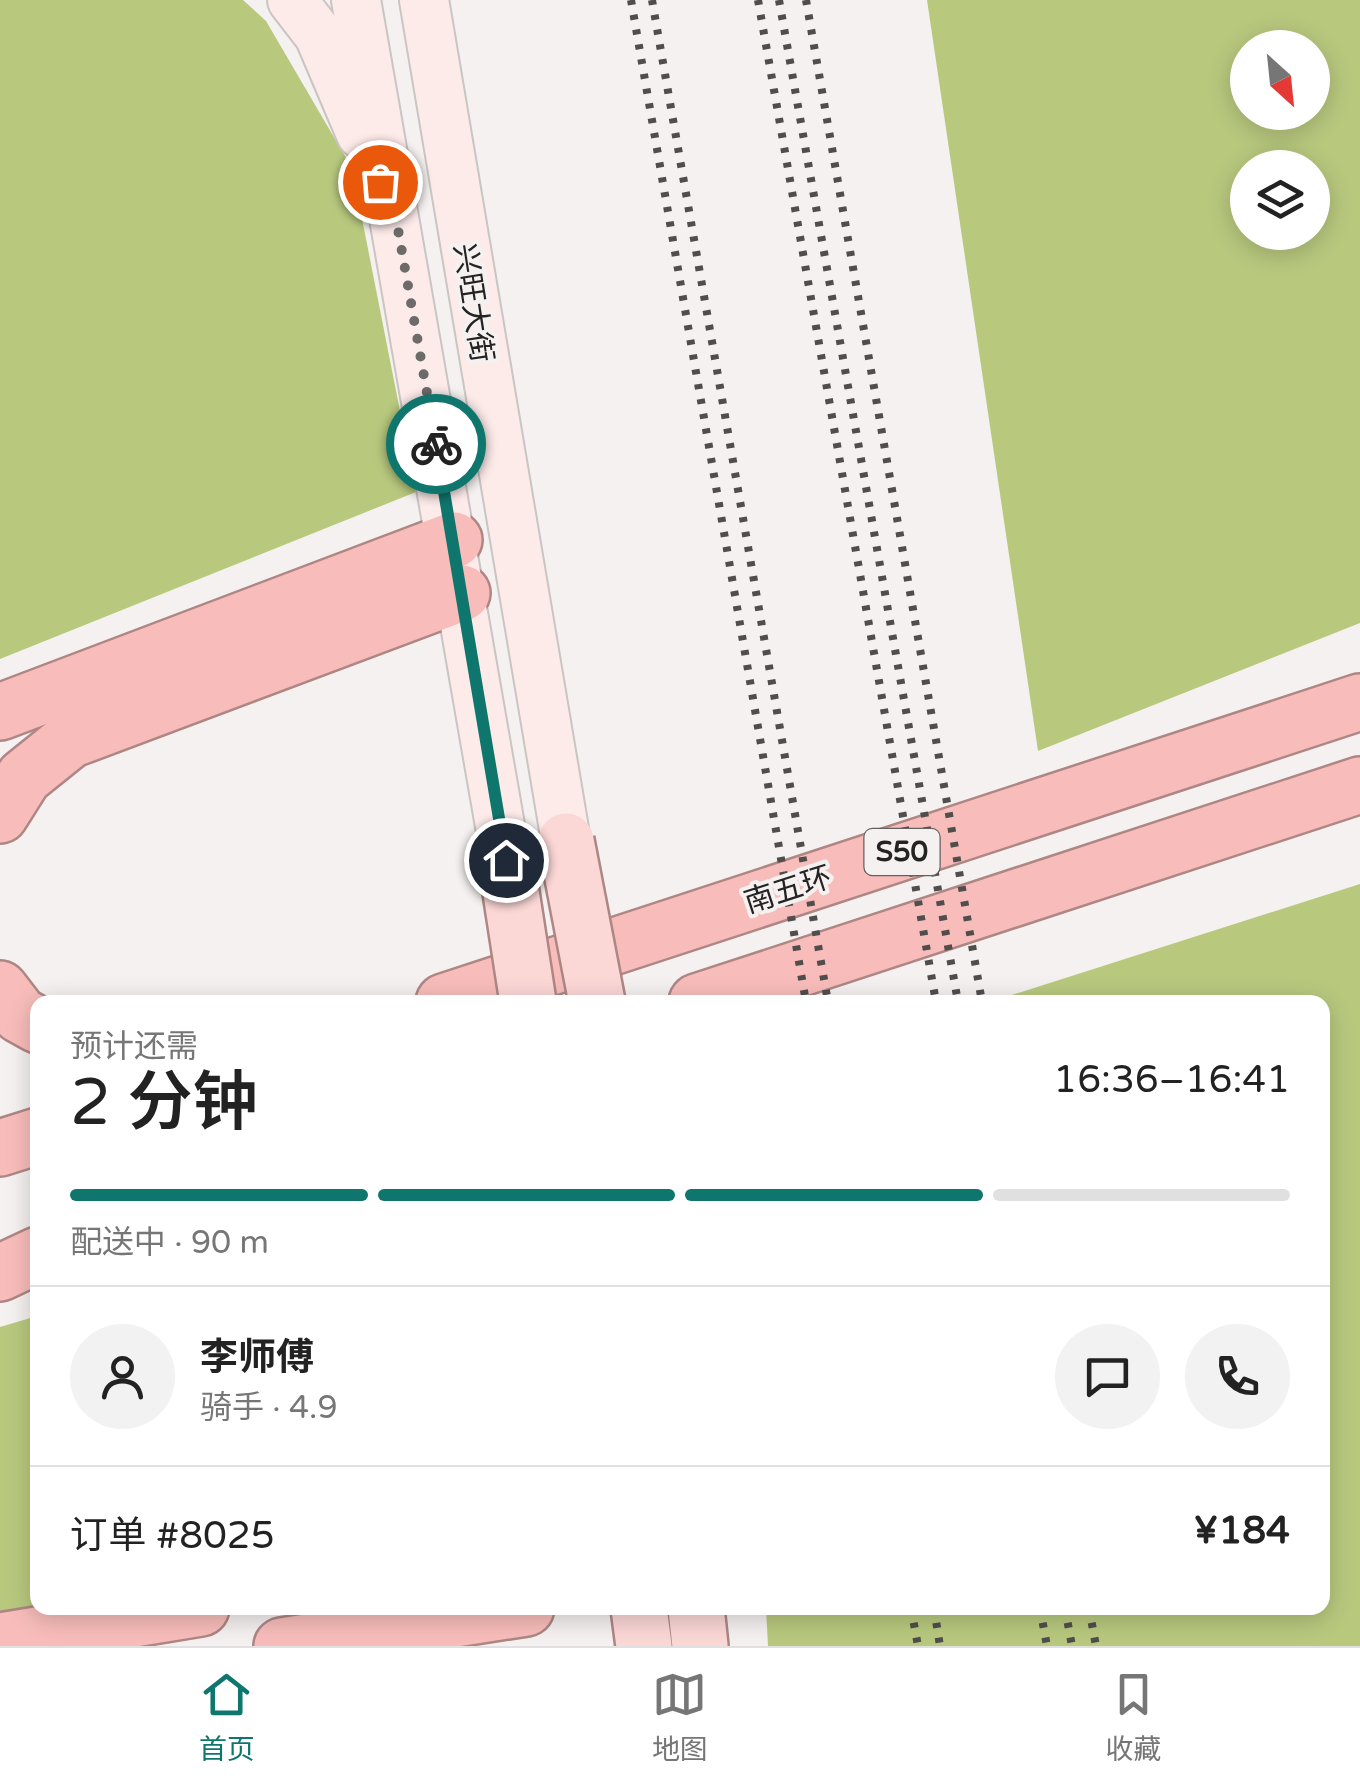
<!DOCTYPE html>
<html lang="zh">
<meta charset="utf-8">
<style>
:root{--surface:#fff;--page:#f2f2f2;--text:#222;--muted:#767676;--line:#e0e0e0;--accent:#0f766e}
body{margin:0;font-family:"Varela Round","Noto Sans SC",sans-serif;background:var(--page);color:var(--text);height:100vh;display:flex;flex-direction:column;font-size:38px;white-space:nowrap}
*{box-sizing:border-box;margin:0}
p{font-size:32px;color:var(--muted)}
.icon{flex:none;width:55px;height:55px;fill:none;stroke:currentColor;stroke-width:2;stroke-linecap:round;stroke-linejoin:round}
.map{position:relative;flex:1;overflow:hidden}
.drawer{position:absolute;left:30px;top:995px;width:1300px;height:620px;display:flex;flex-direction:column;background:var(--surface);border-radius:20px;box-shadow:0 5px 25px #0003}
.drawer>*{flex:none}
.needle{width:65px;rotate:153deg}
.controls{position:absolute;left:1230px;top:30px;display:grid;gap:20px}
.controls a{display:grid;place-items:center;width:100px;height:100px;border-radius:50%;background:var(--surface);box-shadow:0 5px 25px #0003;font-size:50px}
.pin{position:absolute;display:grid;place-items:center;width:85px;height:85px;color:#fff;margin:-42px;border:5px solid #fff;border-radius:50%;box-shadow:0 2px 10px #0007}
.courier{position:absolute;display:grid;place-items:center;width:100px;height:100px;margin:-50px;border:8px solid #0f766e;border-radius:50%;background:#fff;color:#222;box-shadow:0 2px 12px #0007}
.overview em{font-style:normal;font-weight:600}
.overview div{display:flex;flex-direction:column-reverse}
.overview{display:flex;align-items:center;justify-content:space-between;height:170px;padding:0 40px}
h1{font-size:65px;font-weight:600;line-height:75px}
.bar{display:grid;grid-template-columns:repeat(4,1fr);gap:15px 10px;align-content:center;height:120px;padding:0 40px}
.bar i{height:12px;border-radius:8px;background:var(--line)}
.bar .on{background:var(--accent)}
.bar p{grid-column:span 4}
.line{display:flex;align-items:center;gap:25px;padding:0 40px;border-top:2px solid var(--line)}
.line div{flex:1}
.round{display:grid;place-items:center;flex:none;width:105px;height:105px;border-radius:52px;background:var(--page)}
.tab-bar{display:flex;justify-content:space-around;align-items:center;height:140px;border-top:2px solid var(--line);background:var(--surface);font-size:28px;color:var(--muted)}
.tab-bar a{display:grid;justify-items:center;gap:5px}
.tab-bar .on{color:var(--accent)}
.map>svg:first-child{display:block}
</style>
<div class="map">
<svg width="1360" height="1646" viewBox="0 0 1360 1646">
<rect width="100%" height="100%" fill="#f5f1f0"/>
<g fill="#b8c97e" fill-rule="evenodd">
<polygon points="0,0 243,0 266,21 352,168 416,492 0,659"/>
<path d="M927 0H1360V623L1038 751ZM1248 48H1312V112H1248ZM1248 168H1312V232H1248Z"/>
<polygon points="1360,884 1360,1646 768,1646 766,1608 1322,1608 1322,1002 990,1002"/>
<polygon points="37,1316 38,1608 0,1621 0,1327"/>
</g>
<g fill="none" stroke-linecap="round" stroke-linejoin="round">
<g stroke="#c9c5c3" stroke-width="52">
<g id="secondary">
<polyline points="292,0 319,35 361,134"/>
<polyline points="356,0 506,860"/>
<polyline points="424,0 566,841"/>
</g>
</g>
<g stroke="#ae8785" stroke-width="60">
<g id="primary">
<polyline points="639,1608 644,1646"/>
<polyline points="696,1608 700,1646"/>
</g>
</g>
<g stroke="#ae8785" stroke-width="60">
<g id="motorway">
<polyline points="0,712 454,540"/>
<polyline points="0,815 24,777 70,740 462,593"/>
<polyline points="0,989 20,1015 38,1025"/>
<polyline points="444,1002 1360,702"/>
<polyline points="697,1002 1360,785"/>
<polyline points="0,1148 38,1136"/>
<polyline points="0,1273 38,1255"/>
<polyline points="0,1641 201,1608"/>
<polyline points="282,1646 526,1608"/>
</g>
</g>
<use href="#secondary" stroke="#fdebea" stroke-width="48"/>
<use href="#primary" stroke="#fbd7d6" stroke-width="55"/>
<use href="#motorway" stroke="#f8bdba" stroke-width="55"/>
<g stroke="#504d4d" stroke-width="8" stroke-dasharray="5 10" stroke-linecap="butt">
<polyline points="631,0 806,1002"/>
<polyline points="652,0 828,1002"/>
<polyline points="758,0 936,1002"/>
<polyline points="779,0 958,1002"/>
<polyline points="806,0 982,1002"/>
<polyline points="911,1608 918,1646"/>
<polyline points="934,1608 940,1646"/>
<polyline points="1040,1608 1047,1646"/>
<polyline points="1065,1608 1072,1646"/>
<polyline points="1089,1608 1096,1646"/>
</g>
<g stroke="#ae8785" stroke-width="60" stroke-linecap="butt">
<g id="primary-bridge">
<polyline points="566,841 597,1002"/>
<polyline points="506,860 528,1002"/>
</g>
</g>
<use href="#primary-bridge" stroke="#fbd7d6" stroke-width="55"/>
</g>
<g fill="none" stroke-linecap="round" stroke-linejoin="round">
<polyline stroke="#6d6a6a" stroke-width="10" stroke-dasharray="0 18" points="380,182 396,218 436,444"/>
<polyline stroke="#0f766e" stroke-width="12" points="436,444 506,860"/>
</g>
<g text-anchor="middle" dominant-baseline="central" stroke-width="8" stroke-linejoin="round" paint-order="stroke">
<rect fill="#f5f1f0" stroke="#636060" stroke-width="2.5" x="864.5" y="829" width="75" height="46" rx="8"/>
<g font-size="28" font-weight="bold" fill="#242222">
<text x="902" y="852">S50</text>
</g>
<g font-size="30" fill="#242222" stroke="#f5f1f0">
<text transform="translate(473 303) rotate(81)">兴旺大街</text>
<text transform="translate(788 890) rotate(-18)">南五环</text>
</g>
</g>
</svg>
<div class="controls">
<a><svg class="needle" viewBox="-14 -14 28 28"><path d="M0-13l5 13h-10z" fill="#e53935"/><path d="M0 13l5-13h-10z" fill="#767676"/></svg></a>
<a><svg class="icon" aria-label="layers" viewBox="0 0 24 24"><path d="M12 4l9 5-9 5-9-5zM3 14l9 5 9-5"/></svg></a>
</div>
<div class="pin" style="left:380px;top:182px;background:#ea580c"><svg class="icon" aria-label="bag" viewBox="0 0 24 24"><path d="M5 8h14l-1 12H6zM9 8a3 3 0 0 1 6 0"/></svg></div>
<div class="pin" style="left:506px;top:860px;background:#1f2937"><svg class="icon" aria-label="home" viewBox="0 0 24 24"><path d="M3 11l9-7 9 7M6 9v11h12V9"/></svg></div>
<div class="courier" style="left:436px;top:444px"><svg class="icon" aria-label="bike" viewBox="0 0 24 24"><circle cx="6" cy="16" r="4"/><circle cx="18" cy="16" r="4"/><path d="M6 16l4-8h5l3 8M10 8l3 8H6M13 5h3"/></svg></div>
<section class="drawer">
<div class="overview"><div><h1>2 分钟</h1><p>预计还需</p></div><em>16:36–16:41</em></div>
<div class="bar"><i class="on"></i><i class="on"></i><i class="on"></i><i></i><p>配送中 · 90 m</p></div>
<div class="line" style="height:180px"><a class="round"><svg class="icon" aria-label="person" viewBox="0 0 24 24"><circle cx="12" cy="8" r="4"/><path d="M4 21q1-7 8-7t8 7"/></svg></a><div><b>李师傅</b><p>骑手 · 4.9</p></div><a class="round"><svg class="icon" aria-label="chat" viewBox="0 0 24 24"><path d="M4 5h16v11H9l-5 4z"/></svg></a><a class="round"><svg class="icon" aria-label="phone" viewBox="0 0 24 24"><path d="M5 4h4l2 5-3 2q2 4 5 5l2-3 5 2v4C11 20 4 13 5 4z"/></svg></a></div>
<div class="line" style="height:130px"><div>订单 #8025</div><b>¥184</b></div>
</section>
</div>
<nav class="tab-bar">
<a class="on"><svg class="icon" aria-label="home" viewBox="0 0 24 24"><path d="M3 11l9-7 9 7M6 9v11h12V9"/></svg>首页</a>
<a><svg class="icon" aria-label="map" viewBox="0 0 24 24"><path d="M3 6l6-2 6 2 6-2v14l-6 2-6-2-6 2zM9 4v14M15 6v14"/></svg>地图</a>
<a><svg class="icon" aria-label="saved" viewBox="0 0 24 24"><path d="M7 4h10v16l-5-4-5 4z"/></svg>收藏</a>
</nav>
